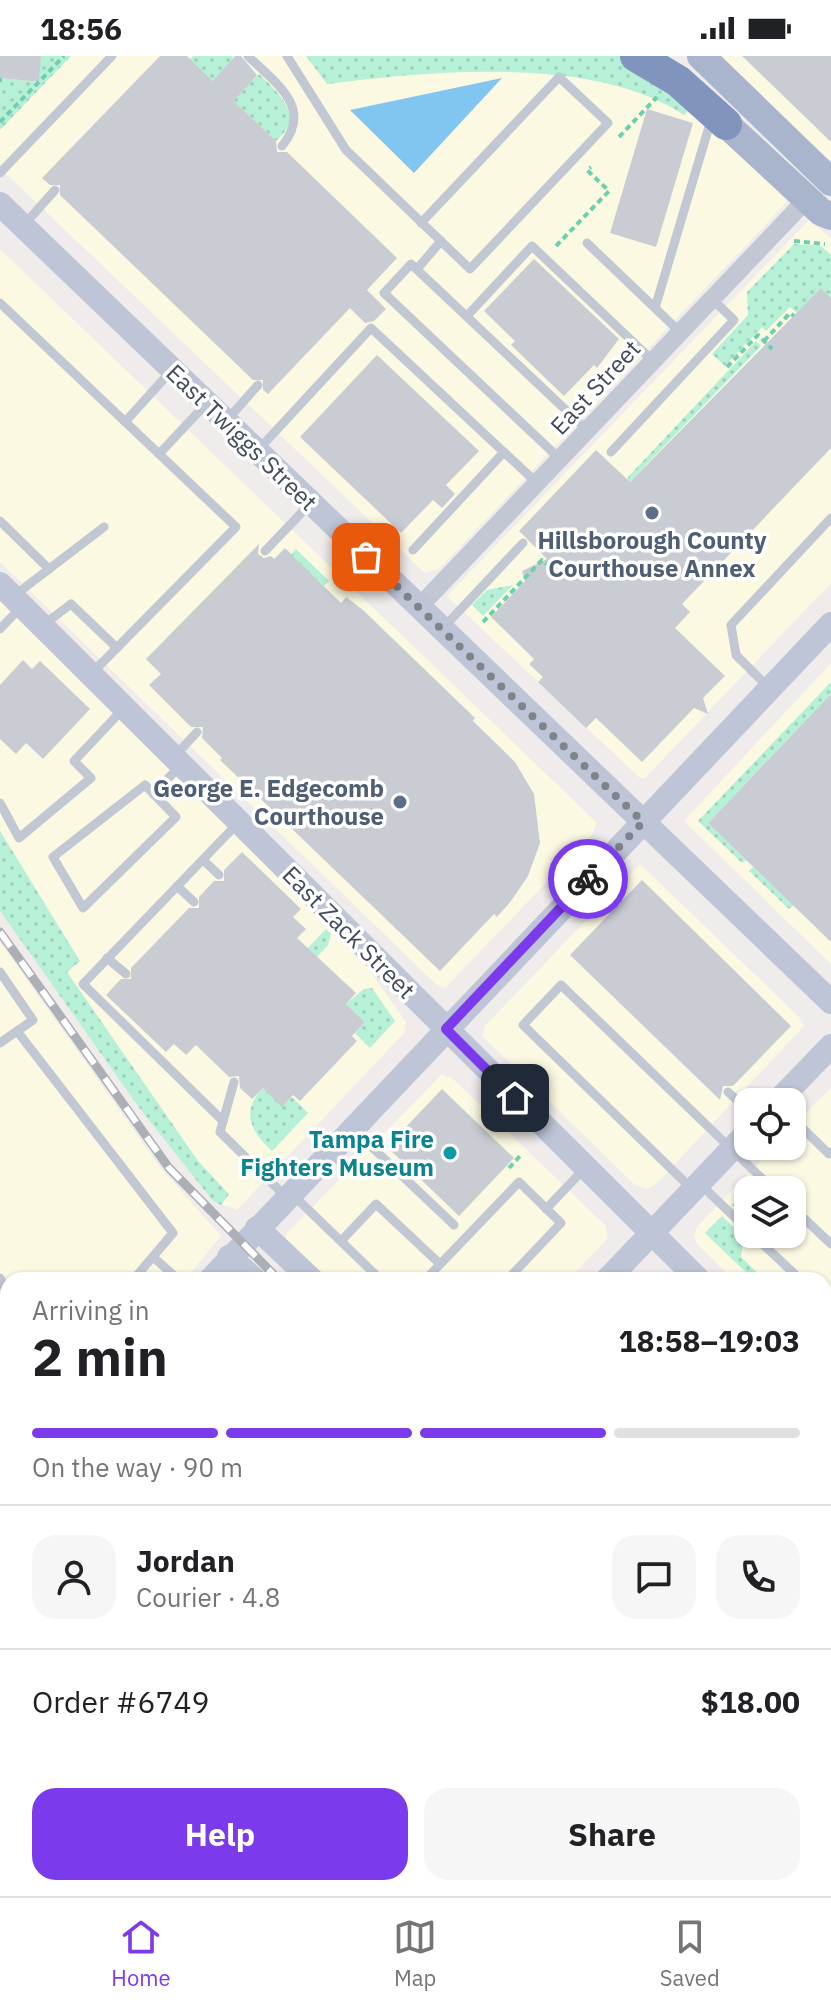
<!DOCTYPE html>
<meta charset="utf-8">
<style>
:root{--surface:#fff;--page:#f6f6f6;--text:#202124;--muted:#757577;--line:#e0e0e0;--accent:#7c3aed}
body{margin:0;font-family:"IBM Plex Sans",sans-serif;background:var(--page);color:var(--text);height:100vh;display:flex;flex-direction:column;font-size:30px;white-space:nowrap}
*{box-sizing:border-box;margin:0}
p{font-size:26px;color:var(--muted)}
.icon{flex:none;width:44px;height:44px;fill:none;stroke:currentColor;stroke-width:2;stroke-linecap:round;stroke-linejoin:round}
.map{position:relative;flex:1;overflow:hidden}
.sheet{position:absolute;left:0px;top:1216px;width:832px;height:624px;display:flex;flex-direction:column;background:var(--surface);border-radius:24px 24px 0 0;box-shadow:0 2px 6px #0004}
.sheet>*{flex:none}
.controls{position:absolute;left:734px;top:1032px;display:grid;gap:16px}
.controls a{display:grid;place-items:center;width:72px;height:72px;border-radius:16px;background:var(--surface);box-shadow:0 2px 6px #0004;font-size:40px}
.pin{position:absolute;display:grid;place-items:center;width:68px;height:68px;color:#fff;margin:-34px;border-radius:16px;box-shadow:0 4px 12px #0006}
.courier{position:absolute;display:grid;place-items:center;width:80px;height:80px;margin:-40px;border:6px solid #7c3aed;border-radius:50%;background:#fff;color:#222;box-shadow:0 2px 10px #0007}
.headline em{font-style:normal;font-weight:700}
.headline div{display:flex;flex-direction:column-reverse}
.headline{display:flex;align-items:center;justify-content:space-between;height:136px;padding:0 32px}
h1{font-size:52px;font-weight:700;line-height:60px}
.bar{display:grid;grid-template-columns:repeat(4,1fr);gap:12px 8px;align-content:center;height:96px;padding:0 32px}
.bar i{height:10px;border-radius:6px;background:var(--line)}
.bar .active{background:var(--accent)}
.bar p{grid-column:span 4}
.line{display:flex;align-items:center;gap:20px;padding:0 32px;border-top:2px solid var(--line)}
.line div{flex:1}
.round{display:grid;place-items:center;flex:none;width:84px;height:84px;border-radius:24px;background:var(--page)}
.primary-button{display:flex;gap:16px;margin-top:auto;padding:16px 32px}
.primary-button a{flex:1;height:92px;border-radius:24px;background:var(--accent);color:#fff;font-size:32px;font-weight:700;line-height:92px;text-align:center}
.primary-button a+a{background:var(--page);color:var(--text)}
.status{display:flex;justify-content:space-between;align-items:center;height:56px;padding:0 40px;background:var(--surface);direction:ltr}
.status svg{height:22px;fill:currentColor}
.menu{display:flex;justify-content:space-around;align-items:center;height:112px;border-top:2px solid var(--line);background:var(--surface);font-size:22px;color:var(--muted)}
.menu a{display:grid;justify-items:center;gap:4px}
.menu .active{color:var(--accent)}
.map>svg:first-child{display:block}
</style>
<div class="status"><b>18:56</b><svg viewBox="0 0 49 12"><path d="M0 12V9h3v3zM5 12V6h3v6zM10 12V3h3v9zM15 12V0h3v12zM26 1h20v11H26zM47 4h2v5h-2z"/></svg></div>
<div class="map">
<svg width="831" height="1840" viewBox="0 0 831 1840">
<defs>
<pattern id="grass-dots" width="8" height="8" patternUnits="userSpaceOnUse" patternTransform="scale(2)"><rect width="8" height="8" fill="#b6f0d6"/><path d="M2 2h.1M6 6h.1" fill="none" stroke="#9ecfba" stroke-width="1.8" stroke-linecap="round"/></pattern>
</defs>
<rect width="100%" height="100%" fill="#efeceb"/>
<g fill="#fcf9e2" fill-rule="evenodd">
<polygon points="0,0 670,0 693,19 787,146 440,512 425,517 0,112"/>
<polygon points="721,0 831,0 831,105 825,100"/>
<polygon points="809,164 831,182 831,527 645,722 640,722 447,540"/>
<polygon points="0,193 597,767 592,779 445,932 438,930 0,506"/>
<polygon points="0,545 342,876 406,966 404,977 237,1154 212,1144 138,1050 0,855"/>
<polygon points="831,607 831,908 684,765"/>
<polygon points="640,808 799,961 804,970 656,1128 646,1133 634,1128 482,980 485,970"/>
<polygon points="0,886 160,1111 221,1180 185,1224 8,1224 8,1320 0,1309"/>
<polygon points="442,1018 453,1023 606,1170 607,1183 568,1224 327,1224 286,1185 286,1178"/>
<path d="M831 1031V1316L824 1310V1224H734L698 1189 694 1181 697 1171 775 1090H792V1072ZM748 1134H792V1178H748Z"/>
<polygon points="831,1449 831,1713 824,1706 824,1457"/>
<polygon points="0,1704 8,1711 8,1827 4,1820 0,1822"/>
<polygon points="117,1832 391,1832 383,1840 123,1840"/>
<polygon points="540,1832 809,1832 801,1840 548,1840"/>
</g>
<g fill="url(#grass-dots)">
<polygon points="41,0 71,0 0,74 0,22 38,26"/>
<path d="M193 0H233L232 4 253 23 259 18C279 37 306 61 276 85L190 3Z"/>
<path d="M306 0H669L693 19 694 48 684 59C596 0 436 14 327 28Z"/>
<polygon points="794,188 821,190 831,199 831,242 821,232 797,257 790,251 766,275 762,271 725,310 712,298 748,259 747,236"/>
<polygon points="756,285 761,290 616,440 613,437"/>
<polygon points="296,493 329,525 324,530 291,498"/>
<polygon points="513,529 483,560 472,549 487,534"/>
<polygon points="831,626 831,638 708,767 746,804 742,807 698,765"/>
<polygon points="0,775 80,905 67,916 198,1105 229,1138 221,1149 212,1144 138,1050 0,855"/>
<polygon points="753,811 794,849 789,853 749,815"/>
<polygon points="326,873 331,878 328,889 315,903 306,894"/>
<polygon points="372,932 395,965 370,992 355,977 365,966 346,948 364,933"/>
<path d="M263 1032 282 1050 292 1041 308 1057 272 1095C251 1076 240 1055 263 1032Z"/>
<polygon points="754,1126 763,1134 748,1134 748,1165 732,1149"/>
<polygon points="722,1160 744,1181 741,1201 765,1224 754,1224 705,1177"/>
<polygon points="8,1497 8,1624 0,1626 0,1515"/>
<polygon points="8,1653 8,1690 0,1684 0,1656"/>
</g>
<polygon fill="#80c6f0" points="502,22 414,117 350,54"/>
<g fill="#caccd4">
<polygon points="0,0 41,0 39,26 0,22"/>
<polygon points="160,0 187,0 213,25 235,0 241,0 257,19 234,45 276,85 277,96 287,96 397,202 367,234 386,253 374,265 365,267 350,252 268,338 263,334 263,324 253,324 60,139 60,129 50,129 42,122"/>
<polygon points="742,0 831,0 831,86"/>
<polygon points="647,53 693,67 656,191 610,177"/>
<polygon points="534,203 619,283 597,312 594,309 564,340 511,289 515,285 484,255"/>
<polygon points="821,232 831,242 831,392 682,548 690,556 675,572 725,620 703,642 708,658 694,652 642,706 596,662 586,672 538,626 543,621 529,608 534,603 491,561 525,525 522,515 547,503 519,475 596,394 630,426"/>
<polygon points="377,299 479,395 446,429 455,438 442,452 433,444 401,477 300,381"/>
<polygon points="259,488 258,498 264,502 271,500 274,503 285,492 341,547 346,541 363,554 475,662 473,665 515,706 534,738 540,787 528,820 511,845 497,861 494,858 440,915 220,704 222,702 202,682 203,671 191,671 149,629 161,618 146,603"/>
<polygon points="23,604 32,613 40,605 90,653 43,703 26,687 16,698 0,683 0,629"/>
<polygon points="831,638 831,886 708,767"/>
<polygon points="242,796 301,853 293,861 306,873 297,882 356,937 346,948 365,966 352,980 357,985 300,1045 293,1039 282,1051 263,1032 252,1043 240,1032 239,1020 229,1021 196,989 186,999 174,988 166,996 106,939 121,923 131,923 131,912 189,852 199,852 199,841 214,825 224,825 224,814"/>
<polygon points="642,824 791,970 733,1030 723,1030 720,1044 570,899"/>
<polygon points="442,1033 514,1102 459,1160 387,1091"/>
</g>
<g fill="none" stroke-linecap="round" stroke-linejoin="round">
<g stroke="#6cd0af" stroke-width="4" stroke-dasharray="6 4" stroke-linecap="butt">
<polyline points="0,26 0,22"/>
<polyline points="0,66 64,0"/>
<polyline points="619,81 657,41"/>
<polyline points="794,185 825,188"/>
<polyline points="556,190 609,135 587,114 591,111"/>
<polyline points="764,285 790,257 794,260"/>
<polyline points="727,311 758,279 772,293"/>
<polyline points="483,566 542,504 550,511"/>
<polyline points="509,1112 520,1100"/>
<polyline points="0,1317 8,1329"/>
</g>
<g stroke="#c1c8d4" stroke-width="9">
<path d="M248 0C275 27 314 51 282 90"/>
<polyline points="287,0 346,94 470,213 608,67 559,21 421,167"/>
<polyline points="0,117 112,0"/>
<polyline points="23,170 55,134"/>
<polyline points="587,187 680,276"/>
<polyline points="417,213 441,185"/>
<polyline points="0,247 236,471 93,616"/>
<polyline points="655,252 711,64"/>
<polyline points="467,260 532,190 653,305"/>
<polyline points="228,363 258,329"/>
<polyline points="125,366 171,315"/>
<polyline points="259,393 371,272 537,427"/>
<polyline points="611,396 734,264 712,243"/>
<polyline points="159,398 206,348"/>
<polyline points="560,403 384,237 411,208 587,374"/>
<polyline points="0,465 49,513"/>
<polyline points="413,494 504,396"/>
<polyline points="265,495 310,448"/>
<polyline points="15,539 104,471"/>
<polyline points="42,570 71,548 117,592"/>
<polyline points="444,571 523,487"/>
<polyline points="0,573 22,550"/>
<polyline points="769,632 736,599 731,569 831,462"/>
<polyline points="175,700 197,676"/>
<polygon points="145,729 176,761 83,852 53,801"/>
<polyline points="153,738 181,709"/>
<polyline points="0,747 19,782 91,722 74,705 124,652"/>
<polyline points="203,804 219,819"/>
<polyline points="177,830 194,846"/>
<polyline points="107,902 126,918"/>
<polyline points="0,916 33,964 0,987"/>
<polyline points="17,975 173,1177 133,1224"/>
<polyline points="234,1026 220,1076 286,1141"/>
<polyline points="728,1036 748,1054"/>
<polyline points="792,1062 829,1098 831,1096"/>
<polyline points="223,1065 83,928 239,766"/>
<polyline points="354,1074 454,1169"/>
<polyline points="699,1127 748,1174"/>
<polyline points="693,1134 523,969 561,929 774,1134"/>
<polyline points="293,1139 381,1224"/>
<polyline points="792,1151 831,1188"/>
<polyline points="546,1153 585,1112"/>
<polyline points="752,1178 801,1224"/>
<polyline points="341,1185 376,1148 440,1208"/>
<polyline points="153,1201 179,1224"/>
<polyline points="0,1222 8,1238"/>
<polyline points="425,1224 519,1126 561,1167 507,1224"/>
<polyline points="824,1246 831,1253"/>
<polyline points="173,1832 182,1840"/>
<polyline points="249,1832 257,1840"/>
<polyline points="136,1840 144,1832"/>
<polyline points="328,1840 335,1832"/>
<polyline points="535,1840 542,1832"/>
</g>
<g stroke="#c1c8d4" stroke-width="18">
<polyline points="419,551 807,143"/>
<polyline points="30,1840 38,1832"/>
<polyline points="823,1840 831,1831"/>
</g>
<g stroke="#bdc5d6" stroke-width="24">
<polyline points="0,148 831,946"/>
<polyline points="0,528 699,1224"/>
<polyline points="777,1046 831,990"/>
<polyline points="257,1172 312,1224"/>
<polyline points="229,1201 255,1224"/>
<polyline points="210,1224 831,568"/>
<polyline points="607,1224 748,1076"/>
<polyline points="824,1344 831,1351"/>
<polyline points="0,1367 8,1378"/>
<polyline points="824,1417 831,1410"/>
<polyline points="0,1484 8,1472"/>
<polyline points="0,1640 8,1639"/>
<polyline points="0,1697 8,1703"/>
<polyline points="824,1716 831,1723"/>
<polyline points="824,1779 831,1786"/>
<polyline points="89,1832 94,1840"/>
<polyline points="484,1832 492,1840"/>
<polyline points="422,1840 430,1832"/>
</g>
<g stroke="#a9b5cd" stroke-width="28">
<polyline points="701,0 831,126"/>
<polyline points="726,68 821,156 831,160"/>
</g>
<polyline stroke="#8094be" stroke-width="32" points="636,0 678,25 726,68"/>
<g stroke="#adafb7" stroke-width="9">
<g id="rail">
<polyline points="0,876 169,1112 279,1224"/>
<polyline points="824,1747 831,1753"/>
</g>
</g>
<use href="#rail" stroke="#fff" stroke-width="6" stroke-dasharray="18" stroke-linecap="butt"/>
</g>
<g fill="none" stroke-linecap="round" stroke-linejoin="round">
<polyline stroke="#7f838d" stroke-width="8" stroke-dasharray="0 14.4" points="366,501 643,766 588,823"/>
<polyline stroke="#7c3aed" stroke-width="10" points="515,1042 446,973 588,823"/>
</g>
<g fill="#5c6f8a" stroke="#fff" stroke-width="3">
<circle cx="652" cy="457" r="8"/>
<circle cx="400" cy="746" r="8"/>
</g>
<circle fill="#0f9aa8" stroke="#fff" stroke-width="3" cx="450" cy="1097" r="8"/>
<g text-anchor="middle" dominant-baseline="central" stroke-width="7" stroke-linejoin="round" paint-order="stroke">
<g font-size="24" fill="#434b5a" stroke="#fff">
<text transform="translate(595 331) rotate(-47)">East Street</text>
<text transform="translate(242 381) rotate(44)">East Twiggs Street</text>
<text transform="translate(349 876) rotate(45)">East Zack Street</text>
</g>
<g font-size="24" font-weight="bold" fill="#4e5e75" stroke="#fff">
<text x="652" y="484">Hillsborough County<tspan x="652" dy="28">Courthouse Annex</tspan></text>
<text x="384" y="732" text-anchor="end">George E. Edgecomb<tspan x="384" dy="28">Courthouse</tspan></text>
</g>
<g font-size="24" font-weight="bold" fill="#0d838f" stroke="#fff" text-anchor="end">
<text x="434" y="1083">Tampa Fire<tspan x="434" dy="28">Fighters Museum</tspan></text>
</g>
</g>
</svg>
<div class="controls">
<a><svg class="icon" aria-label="locate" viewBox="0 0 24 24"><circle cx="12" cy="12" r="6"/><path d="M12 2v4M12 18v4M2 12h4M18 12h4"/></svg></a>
<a><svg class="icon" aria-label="layers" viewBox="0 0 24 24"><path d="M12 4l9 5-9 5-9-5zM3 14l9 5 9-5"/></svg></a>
</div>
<div class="pin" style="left:366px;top:501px;background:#ea580c"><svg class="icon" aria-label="bag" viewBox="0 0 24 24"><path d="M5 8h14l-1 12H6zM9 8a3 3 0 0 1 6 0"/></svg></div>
<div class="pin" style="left:515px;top:1042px;background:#1f2937"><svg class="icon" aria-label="home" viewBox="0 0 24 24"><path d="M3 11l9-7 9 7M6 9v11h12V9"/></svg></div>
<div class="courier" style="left:588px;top:823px"><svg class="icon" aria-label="bike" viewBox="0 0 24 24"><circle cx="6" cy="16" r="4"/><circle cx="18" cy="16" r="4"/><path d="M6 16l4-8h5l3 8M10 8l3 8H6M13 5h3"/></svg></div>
<section class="sheet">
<div class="headline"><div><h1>2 min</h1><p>Arriving in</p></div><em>18:58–19:03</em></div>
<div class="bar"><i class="active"></i><i class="active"></i><i class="active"></i><i></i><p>On the way · 90 m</p></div>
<div class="line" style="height:144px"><a class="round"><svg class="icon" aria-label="person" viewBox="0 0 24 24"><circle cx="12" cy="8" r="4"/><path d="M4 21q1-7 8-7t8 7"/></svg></a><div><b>Jordan</b><p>Courier · 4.8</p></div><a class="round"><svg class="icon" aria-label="chat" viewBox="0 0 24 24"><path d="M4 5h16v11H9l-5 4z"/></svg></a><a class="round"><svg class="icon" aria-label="phone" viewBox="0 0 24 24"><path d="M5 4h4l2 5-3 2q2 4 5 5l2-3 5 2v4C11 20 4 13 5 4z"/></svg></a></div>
<div class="line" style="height:104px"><div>Order #6749</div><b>$18.00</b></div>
<div class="primary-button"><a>Help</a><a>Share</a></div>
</section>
</div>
<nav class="menu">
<a class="active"><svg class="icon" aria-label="home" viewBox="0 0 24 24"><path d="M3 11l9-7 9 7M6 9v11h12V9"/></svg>Home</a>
<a><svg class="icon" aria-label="map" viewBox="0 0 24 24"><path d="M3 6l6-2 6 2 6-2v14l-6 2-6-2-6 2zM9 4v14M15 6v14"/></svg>Map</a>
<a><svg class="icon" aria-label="saved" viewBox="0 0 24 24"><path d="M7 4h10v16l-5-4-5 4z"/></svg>Saved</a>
</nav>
